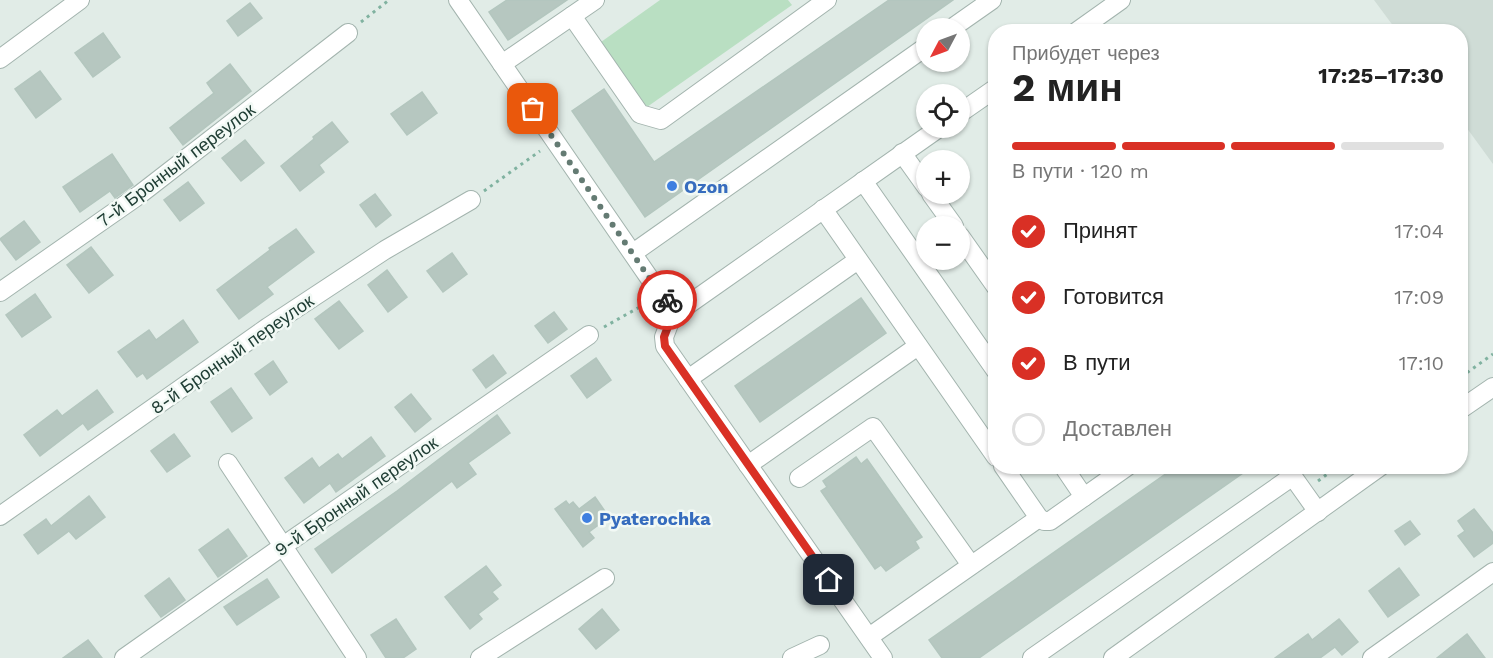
<!DOCTYPE html>
<html lang="ru">
<meta charset="utf-8">
<style>
:root{--surface:#fff;--page:#f2f2f2;--text:#222;--muted:#767676;--line:#e0e0e0;--accent:#d93025}
body{margin:0;font-family:"Work Sans",sans-serif;background:var(--page);color:var(--text);height:100vh;display:flex;flex-direction:column;font-size:22px;white-space:nowrap}
*{box-sizing:border-box;margin:0}
p{font-size:20px;color:var(--muted)}
.icon{flex:none;width:33px;height:33px;fill:none;stroke:currentColor;stroke-width:2;stroke-linecap:round;stroke-linejoin:round}
.map{position:relative;flex:1;overflow:hidden}
.panel{position:absolute;left:988px;top:24px;width:480px;height:450px;display:flex;flex-direction:column;background:var(--surface);border-radius:24px;box-shadow:0 2px 4px #0004}
.panel>*{flex:none}
.needle{width:39px;rotate:229deg}
.controls{position:absolute;left:916px;top:18px;display:grid;gap:12px}
.controls a{display:grid;place-items:center;width:54px;height:54px;border-radius:50%;background:var(--surface);box-shadow:0 2px 4px #0004;font-size:30px}
.pin{position:absolute;display:grid;place-items:center;width:51px;height:51px;color:#fff;margin:-26px;border-radius:12px;box-shadow:0 3px 9px #0006}
.courier{position:absolute;display:grid;place-items:center;width:60px;height:60px;margin:-30px;border:4px solid #d93025;border-radius:50%;background:#fff;color:#222;box-shadow:0 2px 8px #0007}
.overview em{font-style:normal;font-weight:700}
.overview div{display:flex;flex-direction:column-reverse}
.overview{display:flex;align-items:center;justify-content:space-between;height:102px;padding:0 24px}
h1{font-size:39px;font-weight:700;line-height:45px}
.bar{display:grid;grid-template-columns:repeat(4,1fr);gap:9px 6px;align-content:center;height:72px;padding:0 24px}
.bar i{height:8px;border-radius:4px;background:var(--line)}
.bar .on{background:var(--accent)}
.bar p{grid-column:span 4}
ol{padding:0 24px;list-style:none}
li{display:flex;align-items:center;gap:18px;height:66px}
li p{margin-inline-start:auto}
li .icon{padding:6px;border-radius:50%;background:var(--accent);color:#fff;stroke-width:4}
li:last-child{color:var(--muted)}
li i{width:33px;height:33px;border:3px solid var(--line);border-radius:50%}
.map>svg:first-child{display:block}
</style>
<div class="map">
<svg width="1493" height="658" viewBox="0 0 1493 658">
<rect width="100%" height="100%" fill="#e1ece7"/>
<polygon fill="#cfdcd6" points="1374,0 1493,0 1493,164 1461,120 1461,32 1397,31"/>
<polygon fill="#b9dfc2" points="660,0 788,0 792,5 647,107 601,42"/>
<g fill="#b6c7c0" stroke="#b3c6be" stroke-width="1.5">
<polygon points="507,0 567,0 508,40 489,12"/>
<polygon points="889,0 953,0 645,217 572,111 604,89 654,162"/>
<polygon points="250,3 262,18 238,36 227,21"/>
<polygon points="103,33 120,57 93,77 75,53"/>
<polygon points="230,64 251,91 183,145 170,128 214,93 207,83"/>
<polygon points="40,71 61,99 36,118 15,89"/>
<polygon points="422,92 437,113 407,135 391,114"/>
<polygon points="332,122 348,142 319,165 324,172 300,191 281,166 314,139 313,137"/>
<polygon points="245,140 264,163 241,181 222,158"/>
<polygon points="112,154 133,185 115,198 110,191 80,212 63,187"/>
<polygon points="188,182 204,203 180,221 164,200"/>
<polygon points="375,194 391,215 376,227 360,205"/>
<polygon points="24,221 40,242 16,260 0,239"/>
<polygon points="296,229 314,252 267,287 273,294 239,319 217,290 270,250 269,248"/>
<polygon points="91,247 113,275 89,293 67,265"/>
<polygon points="452,253 467,274 443,292 427,271"/>
<polygon points="387,270 407,297 388,312 368,285"/>
<polygon points="35,294 51,317 22,337 6,315"/>
<polygon points="861,298 886,333 760,422 735,386"/>
<polygon points="339,301 363,331 339,349 315,319"/>
<polygon points="554,312 567,329 548,343 535,326"/>
<polygon points="183,320 198,342 147,379 143,373 137,377 118,352 149,330 156,340"/>
<polygon points="493,355 506,373 486,388 473,370"/>
<polygon points="596,358 611,380 587,398 571,376"/>
<polygon points="273,361 287,382 270,395 255,374"/>
<polygon points="231,388 252,418 232,432 211,402"/>
<polygon points="97,390 113,412 88,430 83,423 40,456 24,435 57,410 62,416"/>
<polygon points="411,394 431,419 415,432 395,407"/>
<polygon points="497,415 510,433 468,463 476,474 457,488 452,481 332,573 315,549 397,491"/>
<polygon points="174,434 190,456 167,472 151,451"/>
<polygon points="371,437 385,456 336,492 330,483 304,503 285,478 312,458 319,468 338,454 342,459"/>
<polygon points="856,457 861,464 867,459 922,537 915,541 919,548 886,571 881,565 875,569 821,491 827,487 823,481"/>
<polygon points="1177,466 1253,466 979,658 942,658 929,640"/>
<polygon points="89,496 105,517 76,539 69,531 38,554 24,535 46,519 51,526"/>
<polygon points="595,497 609,517 589,532 594,538 583,547 555,509 566,501 569,505 573,502 579,509"/>
<polygon points="1474,509 1493,533 1493,543 1474,557 1458,536 1465,531 1458,521"/>
<polygon points="1410,521 1420,534 1405,545 1395,531"/>
<polygon points="228,529 247,556 218,577 199,550"/>
<polygon points="486,566 501,585 492,592 498,599 478,614 482,619 470,629 445,597"/>
<polygon points="1399,568 1419,595 1388,617 1369,591"/>
<polygon points="169,578 185,600 161,617 145,596"/>
<polygon points="267,579 279,597 237,625 224,607"/>
<polygon points="602,609 619,630 596,649 579,629"/>
<polygon points="396,619 416,649 403,658 386,658 371,635"/>
<polygon points="1339,619 1358,642 1342,655 1335,647 1320,658 1275,658 1308,634 1312,640"/>
<polygon points="1467,634 1485,658 1437,658"/>
<polygon points="88,640 102,658 63,658"/>
</g>
<g fill="none" stroke-linecap="round" stroke-linejoin="round">
<g stroke="#a3b4ae" stroke-width="20">
<g id="minor">
<polyline points="458,0 661,295 671,302 689,304 939,128"/>
<polyline points="572,16 640,114 661,120 827,0"/>
<polyline points="952,28 992,0"/>
<polyline points="1076,32 1121,0"/>
<polyline points="0,59 80,0"/>
<polyline points="502,64 595,0"/>
<polyline points="960,113 996,88"/>
<polyline points="902,153 927,188"/>
<polyline points="863,181 996,371"/>
<polyline points="931,194 954,226"/>
<polyline points="823,209 996,457"/>
<polyline points="960,236 996,287"/>
<polyline points="633,253 927,46"/>
<polyline points="0,292 139,195 348,33"/>
<polyline points="677,303 664,337 665,346 883,658"/>
<polyline points="688,379 858,260"/>
<polyline points="1461,409 1493,387"/>
<polyline points="228,463 357,658"/>
<polyline points="748,465 918,346"/>
<polyline points="1003,466 1039,518 1044,521 1050,521 1128,466"/>
<polyline points="1063,466 1084,497"/>
<polyline points="1286,467 1318,512"/>
<polyline points="799,478 873,427 971,565"/>
<polyline points="0,516 268,327 385,250 471,200"/>
<polyline points="869,637 1039,518"/>
<polyline points="124,658 283,546 589,335"/>
<polyline points="480,658 605,578"/>
<polyline points="792,658 820,645"/>
<polyline points="1032,658 1293,476"/>
<polyline points="1113,658 1381,466"/>
<polyline points="1372,658 1493,572"/>
</g>
</g>
<g stroke="#80b2a0" stroke-width="3" stroke-dasharray="3 4.5" stroke-linecap="butt">
<polyline points="361,22 389,0"/>
<polyline points="484,191 540,151"/>
<polyline points="604,327 645,304"/>
<polyline points="1461,377 1493,354"/>
<polyline points="1318,481 1338,466"/>
</g>
<use href="#minor" stroke="#fff" stroke-width="18"/>
</g>
<g fill="none" stroke-linecap="round" stroke-linejoin="round">
<polyline stroke="#647b73" stroke-width="6" stroke-dasharray="0 10.8" points="533,109 661,295 667,300"/>
<polyline stroke="#d93025" stroke-width="8" points="667,300 677,303 664,337 665,346 829,580"/>
</g>
<g fill="#3f7fe0" stroke="#f2f9f5" stroke-width="2">
<circle cx="672" cy="186" r="6"/>
<circle cx="587" cy="518" r="6"/>
</g>
<g text-anchor="middle" dominant-baseline="central" stroke-width="5" stroke-linejoin="round" paint-order="stroke">
<g font-size="18" fill="#203e35" stroke="#f2f9f5">
<text transform="translate(176 165) rotate(-37)">7-й Бронный переулок</text>
<text transform="translate(232 354) rotate(-35)">8-й Бронный переулок</text>
<text transform="translate(356 496) rotate(-35)">9-й Бронный переулок</text>
</g>
<g font-size="18" font-weight="bold" fill="#366cbe" stroke="#f2f9f5" text-anchor="start">
<text x="684" y="186">Ozon</text>
<text x="599" y="518">Pyaterochka</text>
</g>
</g>
</svg>
<div class="controls">
<a><svg class="needle" viewBox="-14 -14 28 28"><path d="M0-13l5 13h-10z" fill="#e53935"/><path d="M0 13l5-13h-10z" fill="#767676"/></svg></a>
<a><svg class="icon" aria-label="locate" viewBox="0 0 24 24"><circle cx="12" cy="12" r="6"/><path d="M12 2v4M12 18v4M2 12h4M18 12h4"/></svg></a>
<a>+</a>
<a>−</a>
</div>
<div class="pin" style="left:533px;top:109px;background:#ea580c"><svg class="icon" aria-label="bag" viewBox="0 0 24 24"><path d="M5 8h14l-1 12H6zM9 8a3 3 0 0 1 6 0"/></svg></div>
<div class="pin" style="left:829px;top:580px;background:#1f2937"><svg class="icon" aria-label="home" viewBox="0 0 24 24"><path d="M3 11l9-7 9 7M6 9v11h12V9"/></svg></div>
<div class="courier" style="left:667px;top:300px"><svg class="icon" aria-label="bike" viewBox="0 0 24 24"><circle cx="6" cy="16" r="4"/><circle cx="18" cy="16" r="4"/><path d="M6 16l4-8h5l3 8M10 8l3 8H6M13 5h3"/></svg></div>
<section class="panel">
<div class="overview"><div><h1>2 мин</h1><p>Прибудет через</p></div><em>17:25–17:30</em></div>
<div class="bar"><i class="on"></i><i class="on"></i><i class="on"></i><i></i><p>В пути · 120 m</p></div>
<ol>
<li><svg class="icon" aria-label="check" viewBox="0 0 24 24"><path d="M5 12l5 5 9-10"/></svg>Принят<p>17:04</p></li>
<li><svg class="icon" aria-label="check" viewBox="0 0 24 24"><path d="M5 12l5 5 9-10"/></svg>Готовится<p>17:09</p></li>
<li><svg class="icon" aria-label="check" viewBox="0 0 24 24"><path d="M5 12l5 5 9-10"/></svg>В пути<p>17:10</p></li>
<li><i></i>Доставлен</li>
</ol>
</section>
</div>
